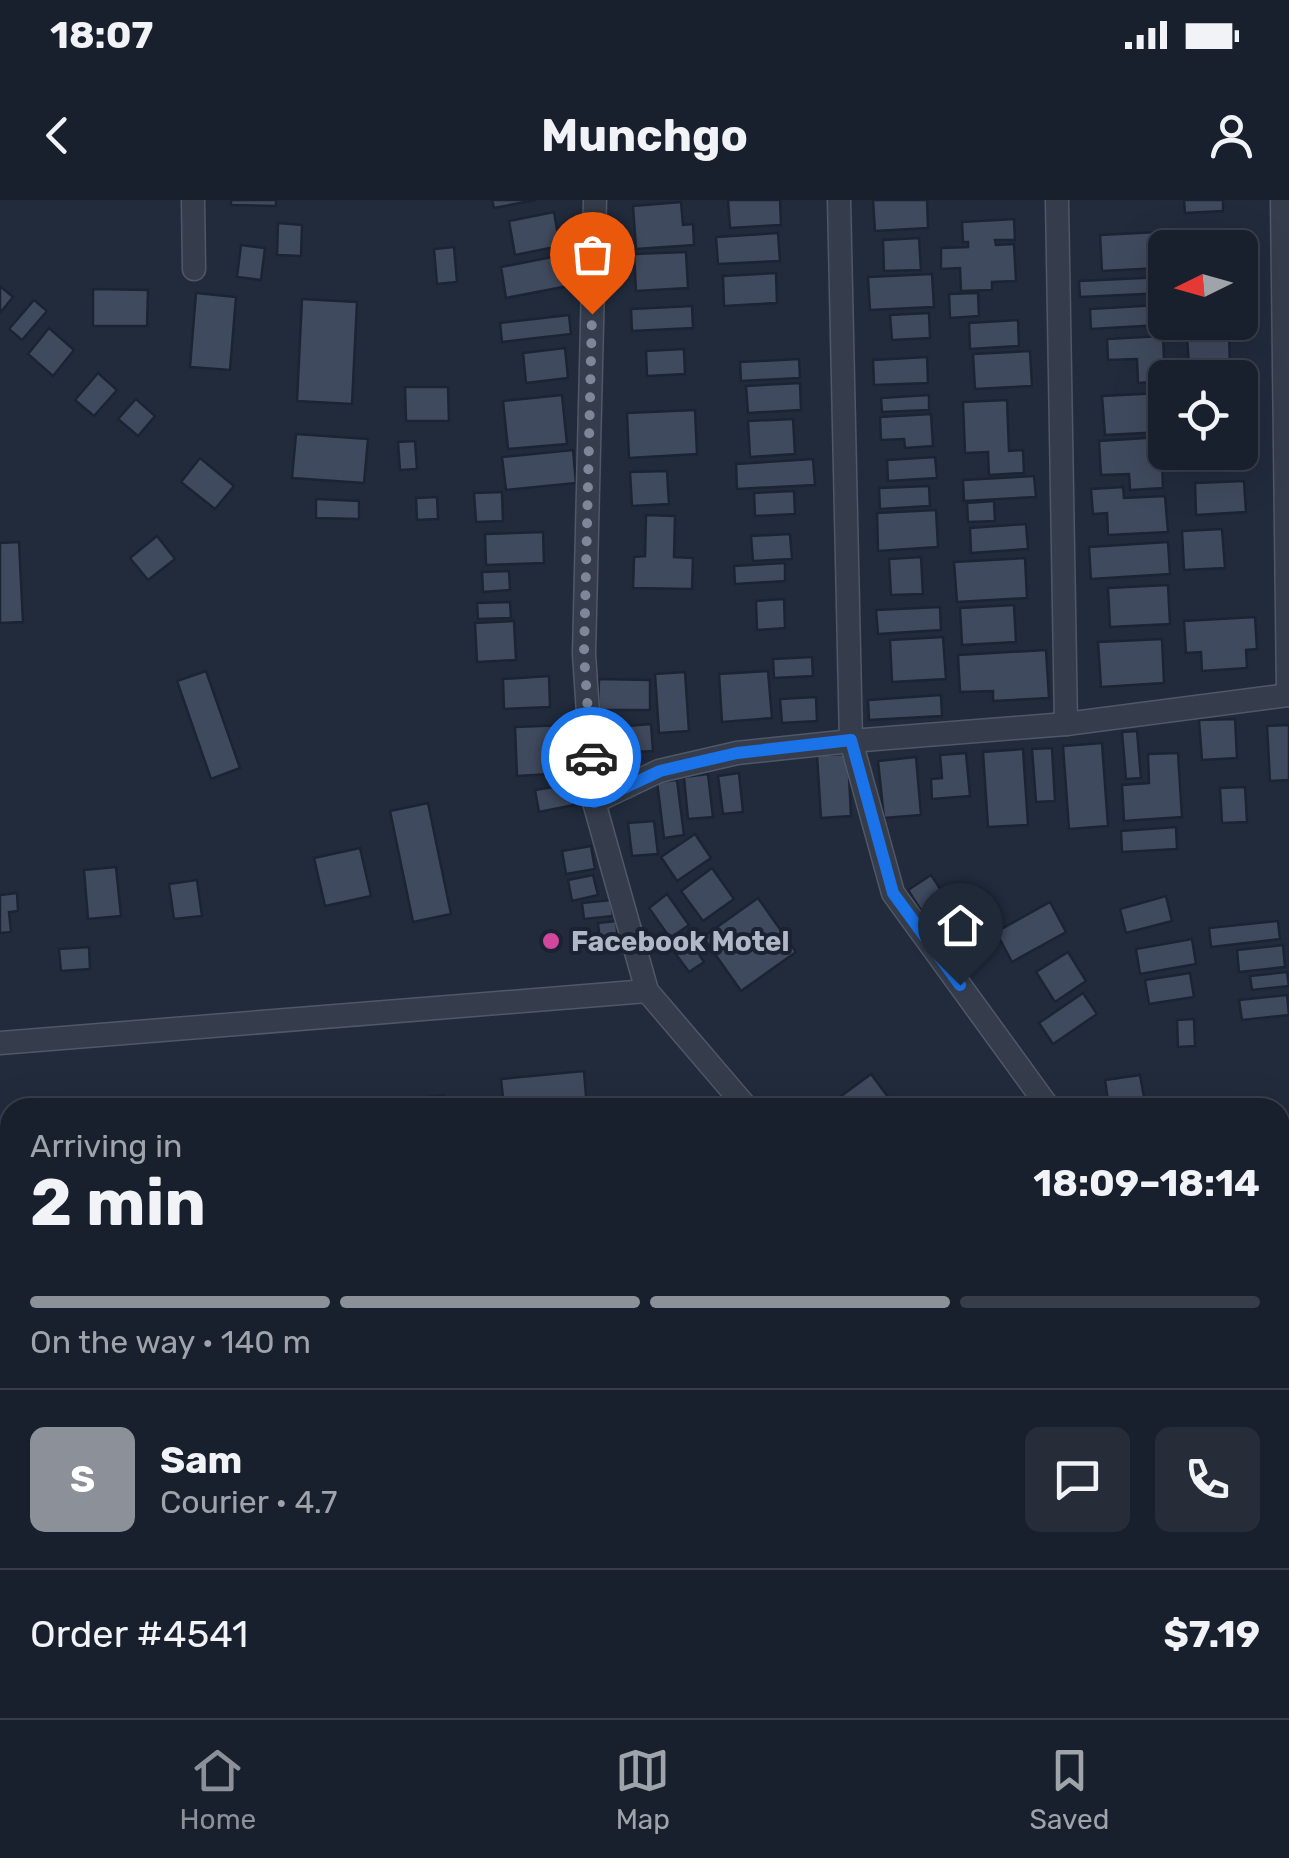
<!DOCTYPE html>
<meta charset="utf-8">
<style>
:root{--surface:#19202d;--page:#262d39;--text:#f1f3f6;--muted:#9fa3aa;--line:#373e49;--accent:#8c9099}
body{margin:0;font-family:Rubik,sans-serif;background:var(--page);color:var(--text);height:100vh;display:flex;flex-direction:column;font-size:38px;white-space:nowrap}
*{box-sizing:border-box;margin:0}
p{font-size:32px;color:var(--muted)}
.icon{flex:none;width:55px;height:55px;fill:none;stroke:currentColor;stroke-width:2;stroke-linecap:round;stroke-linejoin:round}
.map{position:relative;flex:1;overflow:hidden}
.drawer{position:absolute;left:0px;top:898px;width:1290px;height:622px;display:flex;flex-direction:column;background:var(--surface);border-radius:30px 30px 0 0;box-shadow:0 10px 40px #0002,0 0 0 2px var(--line)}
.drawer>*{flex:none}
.needle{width:65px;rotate:265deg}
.fabs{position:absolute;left:1148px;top:30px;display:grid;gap:20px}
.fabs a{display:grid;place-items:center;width:110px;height:110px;border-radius:15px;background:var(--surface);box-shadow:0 10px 40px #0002,0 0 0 2px var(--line);font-size:50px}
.pin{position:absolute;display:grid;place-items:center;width:85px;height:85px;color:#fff;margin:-102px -42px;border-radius:50% 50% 50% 0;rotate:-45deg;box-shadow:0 0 10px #0007}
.pin .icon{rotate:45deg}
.courier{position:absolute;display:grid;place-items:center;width:100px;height:100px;margin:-50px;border:8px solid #1a73e8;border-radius:50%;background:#fff;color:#222;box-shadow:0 2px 12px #0007}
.summary em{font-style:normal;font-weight:700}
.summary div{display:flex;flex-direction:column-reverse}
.summary{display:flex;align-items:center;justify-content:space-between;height:170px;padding:0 30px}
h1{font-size:65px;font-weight:700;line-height:75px}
.bar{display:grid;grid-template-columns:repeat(4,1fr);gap:15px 10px;align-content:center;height:120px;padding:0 30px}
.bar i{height:12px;border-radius:8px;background:var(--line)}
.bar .on{background:var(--accent)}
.bar p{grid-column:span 4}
.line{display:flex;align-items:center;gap:25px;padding:0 30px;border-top:2px solid var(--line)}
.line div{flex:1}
.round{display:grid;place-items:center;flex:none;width:105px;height:105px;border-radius:15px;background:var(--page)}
.status{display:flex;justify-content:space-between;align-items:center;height:70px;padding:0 50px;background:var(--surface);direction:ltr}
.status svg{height:28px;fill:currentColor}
header{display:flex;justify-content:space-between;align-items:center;height:130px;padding:0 30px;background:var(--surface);font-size:45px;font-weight:700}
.dock{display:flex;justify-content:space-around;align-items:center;height:140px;border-top:2px solid var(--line);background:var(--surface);font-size:28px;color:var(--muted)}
.dock a{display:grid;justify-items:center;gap:5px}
.dock .on{color:var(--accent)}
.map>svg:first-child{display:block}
</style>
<div class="status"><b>18:07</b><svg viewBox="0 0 49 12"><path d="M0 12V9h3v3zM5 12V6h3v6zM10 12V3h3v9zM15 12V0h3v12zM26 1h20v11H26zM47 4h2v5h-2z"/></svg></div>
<header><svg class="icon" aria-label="back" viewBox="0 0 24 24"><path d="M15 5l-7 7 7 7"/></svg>Munchgo<svg class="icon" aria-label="person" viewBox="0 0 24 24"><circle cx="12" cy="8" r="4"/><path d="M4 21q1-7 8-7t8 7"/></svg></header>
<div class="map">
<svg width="1289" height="1518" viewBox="0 0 1289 1518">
<rect width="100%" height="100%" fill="#212b3c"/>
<g fill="#404a5e" stroke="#1c2433" stroke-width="2.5">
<polygon points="231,0 276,0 276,6 231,5"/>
<polygon points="492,0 536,0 494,8"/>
<polygon points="728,0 780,0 781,25 730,28"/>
<polygon points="873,0 927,0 928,28 875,31"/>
<polygon points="1184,0 1223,0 1223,11 1185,13"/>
<polygon points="681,2 683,25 693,24 694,45 636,49 633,6"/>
<polygon points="554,12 560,46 515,55 509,21"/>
<polygon points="1014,19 1015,40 995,40 996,45 1014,44 1016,81 992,82 992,90 961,91 960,68 941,69 941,48 968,47 968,42 963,42 962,22"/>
<polygon points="278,23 302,25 301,56 277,55"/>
<polygon points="1218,30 1219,48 1183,48 1182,32"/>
<polygon points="1158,32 1160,68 1102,71 1100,35"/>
<polygon points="778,33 780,61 718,64 716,37"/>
<polygon points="919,38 921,70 884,71 883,40"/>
<polygon points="241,45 265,48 261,80 237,77"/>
<polygon points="454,47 457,82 437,84 434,49"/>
<polygon points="686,52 688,88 636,91 634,54"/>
<polygon points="562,55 568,86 506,98 501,67"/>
<polygon points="776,73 777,103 724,106 723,76"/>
<polygon points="932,74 934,107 870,110 868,77"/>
<polygon points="1164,77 1165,93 1080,97 1079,81"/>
<polygon points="0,86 13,97 0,113"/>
<polygon points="93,89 148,90 147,126 93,126"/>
<polygon points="196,93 236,97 230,170 190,167"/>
<polygon points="978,93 979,116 950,118 949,94"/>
<polygon points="302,99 357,102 352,204 297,201"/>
<polygon points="34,100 47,111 22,140 9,129"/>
<polygon points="1159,105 1160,125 1091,129 1090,109"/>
<polygon points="692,106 693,128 632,131 631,109"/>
<polygon points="929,113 930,138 892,140 890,115"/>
<polygon points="569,115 571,134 502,142 500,123"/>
<polygon points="1018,120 1019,146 970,149 969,123"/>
<polygon points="1171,122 1225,122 1225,125 1171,128"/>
<polygon points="49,128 74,150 53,176 28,154"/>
<polygon points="1229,133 1230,166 1189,168 1187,136"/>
<polygon points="1163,136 1165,181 1138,183 1137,159 1108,160 1107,139"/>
<polygon points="565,148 568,178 526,183 523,153"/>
<polygon points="684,149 685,174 647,176 646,151"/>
<polygon points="1030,151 1032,186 975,189 973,154"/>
<polygon points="927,157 928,183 874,185 873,160"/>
<polygon points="799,159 800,178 741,181 740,162"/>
<polygon points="98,173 117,190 94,216 75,200"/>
<polygon points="1240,180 1245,180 1246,207 1240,207"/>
<polygon points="800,183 801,210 748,213 746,186"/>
<polygon points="405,187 448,187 449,221 406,221"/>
<polygon points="1161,193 1163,232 1105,235 1102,196"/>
<polygon points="562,195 567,244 508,249 503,201"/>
<polygon points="929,195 929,210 882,212 881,198"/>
<polygon points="136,199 155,216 138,236 118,219"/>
<polygon points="1007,200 1009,251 1023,250 1024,273 989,275 988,252 965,253 963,202"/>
<polygon points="695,210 697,254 629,258 627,213"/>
<polygon points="931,214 933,246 905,248 904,239 881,240 880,217"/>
<polygon points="793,219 795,254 750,257 748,221"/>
<polygon points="296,234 368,239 364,283 292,278"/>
<polygon points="1161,237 1163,288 1130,290 1129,274 1101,275 1099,241"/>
<polygon points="415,241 417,269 400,270 398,242"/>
<polygon points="573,250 576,283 506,290 502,257"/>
<polygon points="1191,252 1227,252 1228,268 1192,270"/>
<polygon points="935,257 937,278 888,281 887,260"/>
<polygon points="200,258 234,286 215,309 181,282"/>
<polygon points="813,259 815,285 737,289 736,264"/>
<polygon points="667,271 669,304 632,306 630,272"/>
<polygon points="1034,276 1036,297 964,301 963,280"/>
<polygon points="1244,281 1246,312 1196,315 1195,283"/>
<polygon points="929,286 930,306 880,309 879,288"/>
<polygon points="1123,287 1124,298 1165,296 1168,332 1108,335 1107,313 1093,314 1091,289"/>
<polygon points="794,291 795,314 755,316 754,293"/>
<polygon points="502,292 503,321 476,322 474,293"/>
<polygon points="437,297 438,319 417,320 416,298"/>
<polygon points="316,299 359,301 359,319 316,318"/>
<polygon points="994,301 995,321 968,322 967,303"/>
<polygon points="936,310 938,347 878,351 877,313"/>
<polygon points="646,315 675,316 674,357 693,358 692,389 633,388 634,357 645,356"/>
<polygon points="1026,324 1028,349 971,353 970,328"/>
<polygon points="1222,329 1225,368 1184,370 1182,331"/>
<polygon points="543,332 544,363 486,365 485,334"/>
<polygon points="790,334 792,359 753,361 751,336"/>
<polygon points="157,336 175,359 148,380 130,358"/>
<polygon points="19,342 23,422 0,423 0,343"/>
<polygon points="1168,342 1170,374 1091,379 1089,347"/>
<polygon points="921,357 923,394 891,395 889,359"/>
<polygon points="1025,358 1027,398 957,402 954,362"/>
<polygon points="785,363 785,381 735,384 734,366"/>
<polygon points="509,371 510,390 483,392 482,372"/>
<polygon points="1168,385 1170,424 1110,427 1108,388"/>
<polygon points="784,399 785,428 757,430 756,401"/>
<polygon points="510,402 511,418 478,419 477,403"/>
<polygon points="1014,405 1016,442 962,445 960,408"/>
<polygon points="940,407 941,430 878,434 876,410"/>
<polygon points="1255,417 1257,449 1246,450 1247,468 1202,471 1201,452 1186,453 1184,421"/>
<polygon points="514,421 516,460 477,462 475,423"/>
<polygon points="943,437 946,479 892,482 890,440"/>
<polygon points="1162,439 1164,483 1101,487 1098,442"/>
<polygon points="1046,450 1049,498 993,501 993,491 960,492 958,455"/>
<polygon points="812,457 813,476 774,478 773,459"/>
<polygon points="206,471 240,568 211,579 177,481"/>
<polygon points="768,471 772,518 722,522 719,474"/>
<polygon points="685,472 689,531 659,533 655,474"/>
<polygon points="549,476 550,507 504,509 503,479"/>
<polygon points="599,479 650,480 650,510 598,510"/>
<polygon points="941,495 942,516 869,520 868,500"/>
<polygon points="816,497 817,521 782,523 780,499"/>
<polygon points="1235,519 1237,558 1202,560 1199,520"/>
<polygon points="651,524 653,551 616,553 614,527"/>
<polygon points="566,525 568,573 517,576 515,527"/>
<polygon points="1289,525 1289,580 1270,581 1267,526"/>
<polygon points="1137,531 1141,578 1126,579 1122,532"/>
<polygon points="1102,543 1108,626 1069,629 1063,546"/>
<polygon points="1052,548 1055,601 1036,602 1032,549"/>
<polygon points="1023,549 1028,625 988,627 983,552"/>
<polygon points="966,553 970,596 932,599 931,579 942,578 940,555"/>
<polygon points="1178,553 1182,617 1124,621 1122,585 1149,583 1148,554"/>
<polygon points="848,554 851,616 821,618 817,555"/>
<polygon points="916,557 921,615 884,618 878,561"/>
<polygon points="739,573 743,612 723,614 718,576"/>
<polygon points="708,574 713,617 688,619 684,577"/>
<polygon points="677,580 684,635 664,638 657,582"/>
<polygon points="571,584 574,605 539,612 535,590"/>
<polygon points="1245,587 1247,622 1222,623 1220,588"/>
<polygon points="428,603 451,714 413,722 390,611"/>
<polygon points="654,621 658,654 632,656 628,623"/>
<polygon points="1176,627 1177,649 1122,652 1121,631"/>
<polygon points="695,634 711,658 677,681 661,657"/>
<polygon points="591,646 595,669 566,674 562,651"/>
<polygon points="360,648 371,696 325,706 314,658"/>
<polygon points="116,667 121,716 88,719 84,670"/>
<polygon points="712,668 734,699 703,721 681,691"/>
<polygon points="593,675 598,695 572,701 568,680"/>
<polygon points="931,675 947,699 924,715 908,690"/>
<polygon points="197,680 202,716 174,719 169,684"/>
<polygon points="17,693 18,711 9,712 11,732 0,733 0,695"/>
<polygon points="667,694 689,725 670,738 649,708"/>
<polygon points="1166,696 1172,721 1126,733 1120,709"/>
<polygon points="758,698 796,752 741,791 703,737"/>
<polygon points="611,700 613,716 584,719 582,703"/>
<polygon points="1050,702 1066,732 1012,762 996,732"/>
<polygon points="616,721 618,741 600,743 598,723"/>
<polygon points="1278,721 1280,739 1211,747 1209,728"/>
<polygon points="1192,739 1196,764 1140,774 1136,749"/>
<polygon points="691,742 704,762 689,772 675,753"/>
<polygon points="1283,745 1285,767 1239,772 1237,750"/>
<polygon points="89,747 90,769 61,771 59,749"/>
<polygon points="1068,752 1086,781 1055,802 1036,772"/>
<polygon points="1287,772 1289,786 1252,790 1250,776"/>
<polygon points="1190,773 1194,797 1149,804 1145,780"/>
<polygon points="1083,793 1097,814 1053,844 1039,823"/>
<polygon points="1287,795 1289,815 1242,820 1239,800"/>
<polygon points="1194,819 1195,846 1178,847 1177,820"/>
<polygon points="584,871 587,908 504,908 501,879"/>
<polygon points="871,874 888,897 874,908 832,908 829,905"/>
<polygon points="1140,875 1146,908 1109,908 1105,880"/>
<polygon points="444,895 445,908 420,908 419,898"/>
<polygon points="1289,933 1289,961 1280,961 1280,934"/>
<polygon points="1280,983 1289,983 1289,1012 1280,1013"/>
<polygon points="0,1013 10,1013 10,1045 0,1046"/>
<polygon points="1289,1171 1289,1189 1280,1189 1280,1172"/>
<polygon points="1280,1195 1289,1195 1289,1212 1280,1213"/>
<polygon points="1280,1218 1289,1218 1289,1245 1280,1246"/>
<polygon points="1289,1251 1289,1278 1286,1278 1284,1252"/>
<polygon points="1285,1282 1289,1282 1289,1315 1287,1315"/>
<polygon points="1289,1410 1289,1512 1233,1515 1232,1510 1280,1510 1280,1411"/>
<polygon points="794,1510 829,1510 830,1516 795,1518"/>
<polygon points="925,1510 972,1510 972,1518 926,1518"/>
</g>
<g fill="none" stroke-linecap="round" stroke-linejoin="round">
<g stroke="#505867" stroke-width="25">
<g id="street">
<polyline points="193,0 194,69"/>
<polyline points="595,0 584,454 594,602 647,791 747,908"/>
<polyline points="839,0 851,541 893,693 1049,908"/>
<polyline points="1057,0 1066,524"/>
<polyline points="1282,0 1288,495"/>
<polyline points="594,602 659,571 737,553 851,541 1066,524 1289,495"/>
<polyline points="0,843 647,791"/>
<polyline points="1206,1510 1209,1518"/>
</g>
</g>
<use href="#street" stroke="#353d4c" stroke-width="22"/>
</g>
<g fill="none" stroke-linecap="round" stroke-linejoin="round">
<polyline stroke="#7e8797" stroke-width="10" stroke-dasharray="0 18" points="591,557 584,454 592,114"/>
<polyline stroke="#1a73e8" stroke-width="12" points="591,557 594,602 660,571 698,562 737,553 851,540 893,693 960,785"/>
</g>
<circle fill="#d1479c" stroke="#1b2231" stroke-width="4" cx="551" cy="741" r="10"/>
<g text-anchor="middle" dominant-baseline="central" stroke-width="8" stroke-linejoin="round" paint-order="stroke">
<g font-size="28" font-weight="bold" fill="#b0b8c8" stroke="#1b2231" text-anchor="start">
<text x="571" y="741">Facebook Motel</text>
</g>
</g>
</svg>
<div class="fabs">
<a><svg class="needle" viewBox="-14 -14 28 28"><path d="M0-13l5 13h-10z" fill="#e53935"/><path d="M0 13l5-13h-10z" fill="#9fa3aa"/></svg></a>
<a><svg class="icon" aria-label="locate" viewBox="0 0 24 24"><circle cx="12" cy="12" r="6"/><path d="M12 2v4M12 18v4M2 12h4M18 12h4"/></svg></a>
</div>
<div class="pin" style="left:592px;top:114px;background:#ea580c"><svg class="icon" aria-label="bag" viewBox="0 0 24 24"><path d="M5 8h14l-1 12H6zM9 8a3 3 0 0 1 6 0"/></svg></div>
<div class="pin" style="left:960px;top:785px;background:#1f2937"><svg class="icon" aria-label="home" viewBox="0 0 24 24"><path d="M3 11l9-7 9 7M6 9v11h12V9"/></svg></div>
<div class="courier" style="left:591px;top:557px"><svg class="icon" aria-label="car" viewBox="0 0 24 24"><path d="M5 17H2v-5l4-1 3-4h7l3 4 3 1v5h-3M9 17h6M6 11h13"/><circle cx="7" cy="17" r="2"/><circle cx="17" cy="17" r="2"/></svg></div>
<section class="drawer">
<div class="summary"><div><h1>2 min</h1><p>Arriving in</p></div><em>18:09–18:14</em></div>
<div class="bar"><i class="on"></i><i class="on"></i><i class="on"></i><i></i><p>On the way · 140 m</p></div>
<div class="line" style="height:180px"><b class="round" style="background:var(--accent);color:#fff">S</b><div><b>Sam</b><p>Courier · 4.7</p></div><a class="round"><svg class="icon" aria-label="chat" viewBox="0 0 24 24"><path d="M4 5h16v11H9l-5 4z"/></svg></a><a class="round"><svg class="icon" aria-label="phone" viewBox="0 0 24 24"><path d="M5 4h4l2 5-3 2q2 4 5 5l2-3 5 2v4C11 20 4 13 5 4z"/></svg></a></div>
<div class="line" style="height:130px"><div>Order #4541</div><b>$7.19</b></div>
</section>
</div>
<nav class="dock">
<a class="on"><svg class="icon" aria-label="home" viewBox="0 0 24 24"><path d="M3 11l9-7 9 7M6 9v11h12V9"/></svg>Home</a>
<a><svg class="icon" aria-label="map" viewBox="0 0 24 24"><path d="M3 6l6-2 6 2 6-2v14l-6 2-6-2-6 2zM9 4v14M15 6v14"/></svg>Map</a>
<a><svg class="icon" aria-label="saved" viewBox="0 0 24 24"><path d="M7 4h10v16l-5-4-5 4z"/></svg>Saved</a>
</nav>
